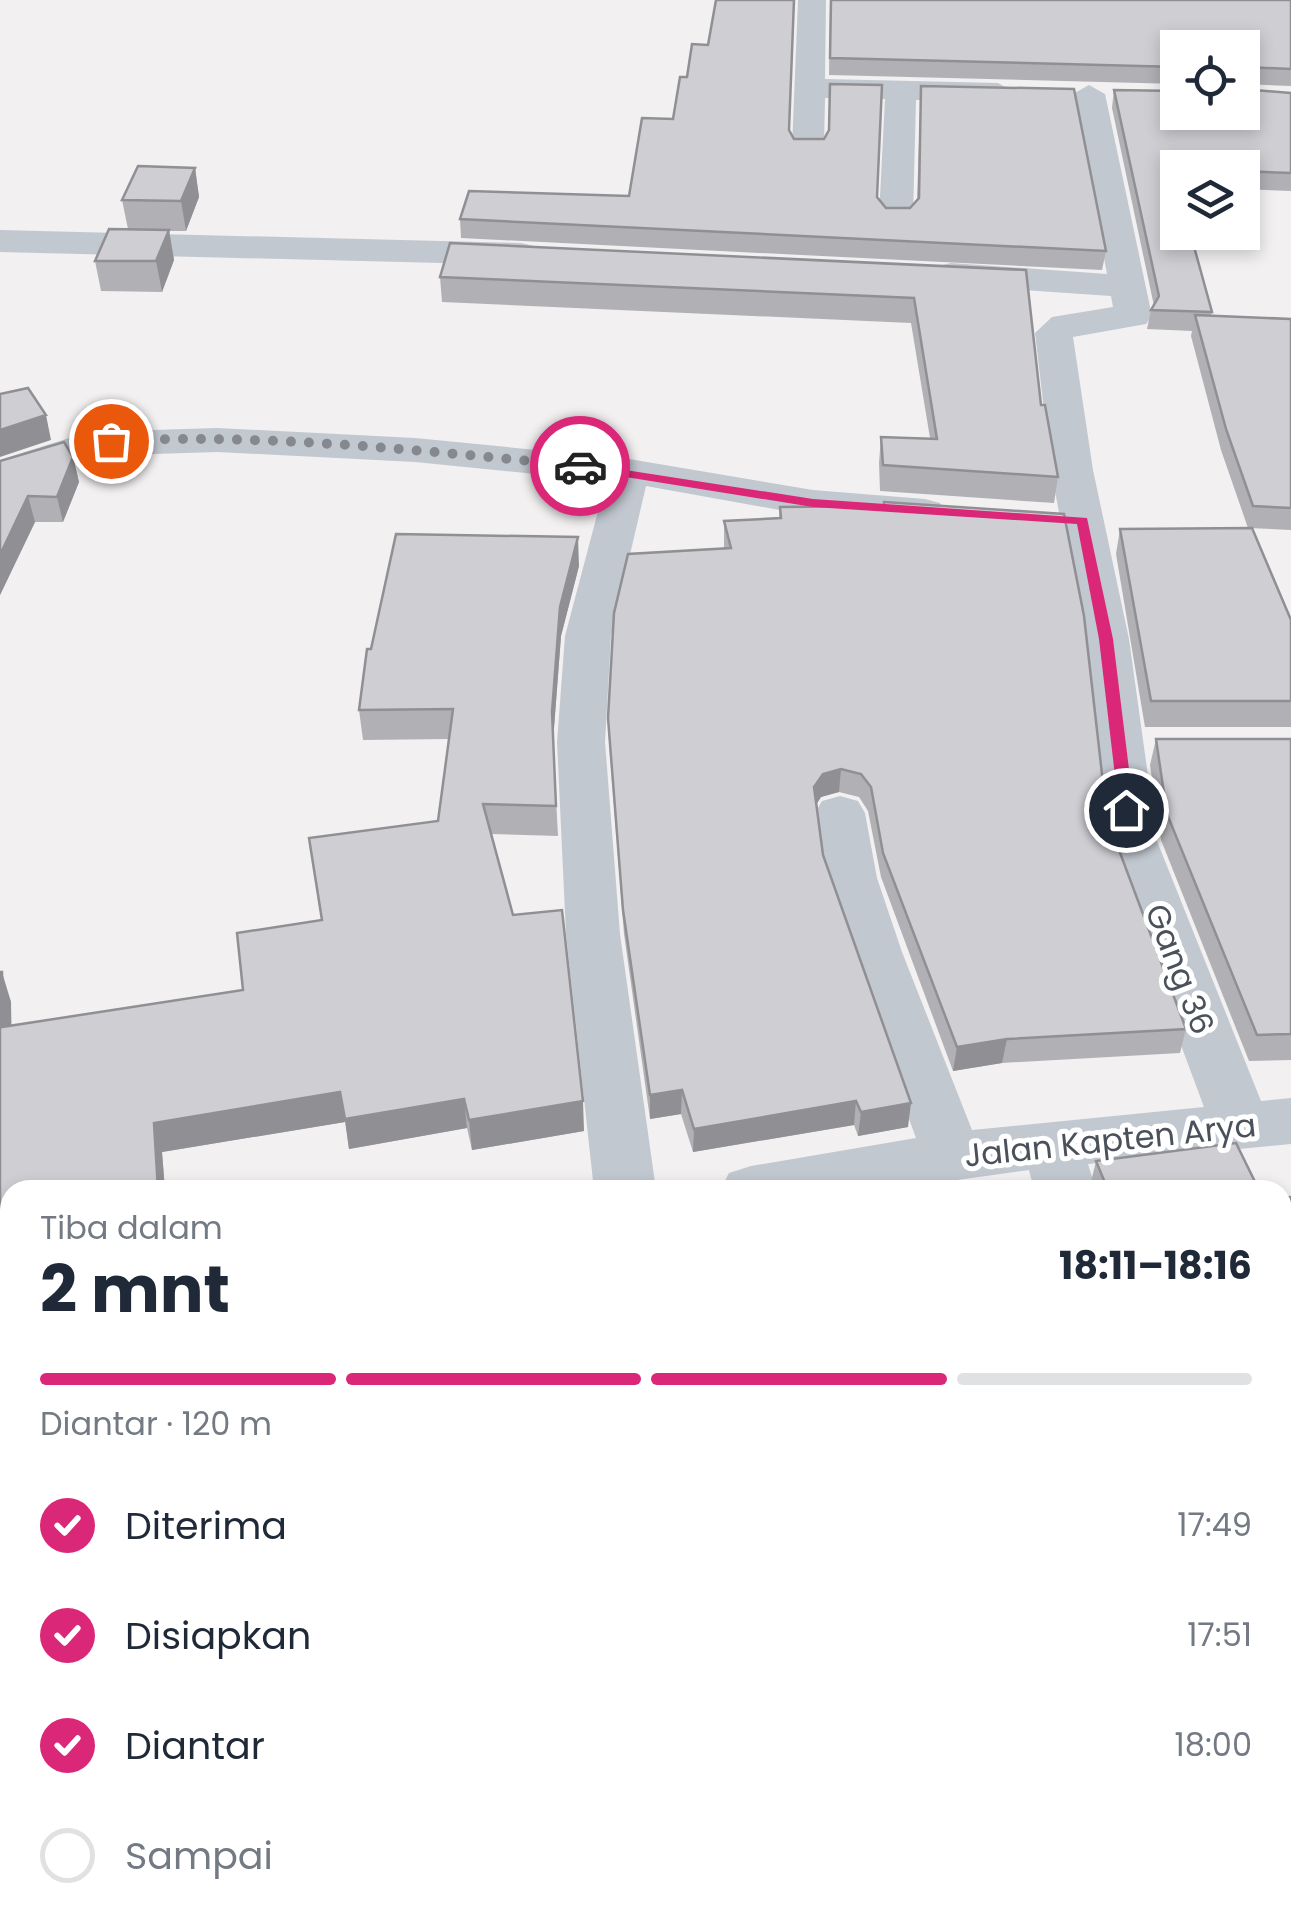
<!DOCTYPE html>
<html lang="id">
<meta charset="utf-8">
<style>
:root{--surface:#fff;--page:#f6f6f7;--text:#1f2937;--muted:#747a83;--line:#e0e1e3;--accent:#db2777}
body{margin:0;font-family:Poppins,sans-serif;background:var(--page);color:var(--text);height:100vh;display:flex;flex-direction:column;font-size:38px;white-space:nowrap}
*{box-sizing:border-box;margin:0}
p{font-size:32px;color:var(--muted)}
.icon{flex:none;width:55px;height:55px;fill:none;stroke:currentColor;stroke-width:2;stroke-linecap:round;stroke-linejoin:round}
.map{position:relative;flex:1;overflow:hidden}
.details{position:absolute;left:0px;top:1180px;width:1292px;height:750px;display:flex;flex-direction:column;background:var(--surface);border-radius:30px 30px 0 0;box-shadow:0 5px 15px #0003}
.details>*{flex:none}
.buttons{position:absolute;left:1160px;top:30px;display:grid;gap:20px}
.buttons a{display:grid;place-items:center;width:100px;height:100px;border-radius:0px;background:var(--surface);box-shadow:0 5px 15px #0003;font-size:50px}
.pin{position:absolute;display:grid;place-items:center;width:85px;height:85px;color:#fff;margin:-42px;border:5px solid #fff;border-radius:50%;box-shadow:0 2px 10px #0007}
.courier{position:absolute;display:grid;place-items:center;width:100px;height:100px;margin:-50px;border:8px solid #db2777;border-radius:50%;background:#fff;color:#222;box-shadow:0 2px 12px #0007}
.headline em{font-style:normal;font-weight:700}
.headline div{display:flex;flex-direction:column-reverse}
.headline{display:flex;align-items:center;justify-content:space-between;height:170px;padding:0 40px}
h1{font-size:65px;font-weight:700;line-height:75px}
.bar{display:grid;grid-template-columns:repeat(4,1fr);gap:15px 10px;align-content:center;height:120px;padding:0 40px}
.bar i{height:12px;border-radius:8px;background:var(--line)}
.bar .current{background:var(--accent)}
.bar p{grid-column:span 4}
ol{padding:0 40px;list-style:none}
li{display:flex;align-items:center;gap:30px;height:110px}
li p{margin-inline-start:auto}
li .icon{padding:10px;border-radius:50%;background:var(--accent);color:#fff;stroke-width:4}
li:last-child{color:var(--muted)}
li i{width:55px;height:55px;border:5px solid var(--line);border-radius:50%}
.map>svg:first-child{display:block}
</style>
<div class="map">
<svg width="1291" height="1930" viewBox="0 0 1291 1930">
<rect width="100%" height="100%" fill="#f2f0f0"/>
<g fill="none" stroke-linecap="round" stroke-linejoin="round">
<g fill="#c2c8d0" fill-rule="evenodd">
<polygon points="798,0 826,0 825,79 998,83 1014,92 998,101 916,100 913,216 908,223 884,223 879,216 885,99 825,98 824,148 808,158 792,148"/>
<polygon points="1089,85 1105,94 1152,316 1146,324 1073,337 1093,470 1129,639 1157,841 1261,1101 1291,1098 1291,1144 1088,1164 1096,1190 1034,1190 1029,1170 886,1190 720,1190 729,1173 751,1166 916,1138 848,952 825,878 815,813 822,801 840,796 858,801 865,813 877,878 902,952 972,1130 1204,1107 1105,841 1083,639 1051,470 1035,333 1052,317 1113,307 1111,296 951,285 938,282 933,274 938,266 951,263 1107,274 1073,94"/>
<polygon points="0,230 521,243 534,246 539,254 534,262 521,265 0,252"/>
<polygon points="217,428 415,438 629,459 813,490 925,499 940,503 946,512 940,521 925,525 813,516 646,486 611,636 605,742 620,934 656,1190 594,1190 566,934 557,742 565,636 606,481 415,462 217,452 92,456 0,486 0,460 88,432"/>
<polygon points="10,1281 10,1335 0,1336 0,1282"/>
<polygon points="1282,1885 1291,1888 1291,1930 1232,1930 1229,1920 1282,1920"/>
<rect x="355" y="1920" width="82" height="10"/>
</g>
</g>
<g fill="#b1b1b5">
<polygon points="830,0 1291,0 1291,86 1243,84 1178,48 1178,84 829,75"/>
<polygon points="708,45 789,130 794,139 824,139 828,132 830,84 877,197 886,208 910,208 917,199 921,86 1106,251 1102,270 461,238 460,219 629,196 673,119 687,77"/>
<polygon points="1114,90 1291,93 1291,191 1242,189 1242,168 1178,168 1178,232 1212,312 1211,316 1291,319 1291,530 1248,528 1221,450 1191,336 1192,331 1147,329 1151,310 1154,306 1112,108"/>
<polygon points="195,168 199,197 186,231 169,231 174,260 162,292 101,291 95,261 128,229 122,200"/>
<polygon points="1026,270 1041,405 1058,477 1054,503 880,491 879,463 881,437 930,438 911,323 442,302 440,277"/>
<polygon points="73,457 79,482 63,522 35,522 0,595 0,461"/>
<polygon points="780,507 1107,818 1186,1029 1180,1053 1002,1063 953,1071 881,877 868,811 859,797 839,792 821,797 816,805 823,855 908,1127 858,1136 854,1125 693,1152 681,1114 650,1119 624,934 609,742 608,718 724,548 724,521 779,518"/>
<polygon points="1120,529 1291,620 1291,727 1145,727 1116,554"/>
<polygon points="579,566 561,636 553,740 558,836 491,834 513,915 584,1131 472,1150 467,1128 349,1149 345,1122 162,1152 165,1190 10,1190 10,1256 0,1258 0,972 11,1002 11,1025 243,990 438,821 449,739 363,740 359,710 371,649"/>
<polygon points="1156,739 1291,739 1291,1060 1249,1061 1161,840 1150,765"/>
<polygon points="1096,1161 1259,1190 1089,1190"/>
<polygon points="1291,1197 1291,1541 1282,1542 1282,1198"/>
<polygon points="10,1336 10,1738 0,1740 0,1337"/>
<polygon points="1291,1820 1291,1885 1284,1883 1282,1886 1282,1821"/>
</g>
<g fill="#909094">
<polygon points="195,168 199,197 186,231 181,201"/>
<polygon points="169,230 174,260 162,292 156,261"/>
<polygon points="46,415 51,440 0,457 0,430"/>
<polygon points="73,457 79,482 63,522 57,497"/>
<polygon points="28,496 35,522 0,595 0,555"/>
<polygon points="578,537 579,566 561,636 553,742 552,712 560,607"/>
<polygon points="841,769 839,792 821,797 812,811 814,787 823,774"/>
<polygon points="2,972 11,1002 12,1057 2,1027"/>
<polygon points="1007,1039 1002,1063 953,1071 957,1047"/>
<polygon points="682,1090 681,1114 650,1119 650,1095"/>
<polygon points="340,1092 345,1122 162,1152 165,1190 158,1190 154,1123"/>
<polygon points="464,1099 467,1128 349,1149 345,1119"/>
<polygon points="583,1101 584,1131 472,1150 469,1120"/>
<polygon points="856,1101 854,1125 693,1152 694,1129"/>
<polygon points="911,1103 908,1127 858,1136 861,1112"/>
<polygon points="10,1225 10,1256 0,1258 0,1227"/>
<polygon points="59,1920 66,1920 72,1930 58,1930"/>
</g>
<g fill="#ceced3" stroke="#909094" stroke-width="2.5">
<polygon points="716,0 794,0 789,130 794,139 824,139 829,130 830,84 882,85 877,197 886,208 910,208 919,198 921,86 1074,89 1106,251 460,219 469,191 629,196 642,118 673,119 680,77 687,77 692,44 708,45"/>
<polygon points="831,0 1291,0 1291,69 1246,67 1242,85 1242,48 1178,48 1178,67 830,58"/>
<polygon points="1242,89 1291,93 1291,173 1242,171 1242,168 1178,168 1178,181 1176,181 1178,188 1178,232 1190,232 1212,312 1151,310 1159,296 1114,90 1178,91 1178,112 1242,112"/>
<polygon points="138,166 195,168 181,201 122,200"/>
<polygon points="109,229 169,230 156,261 95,261"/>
<polygon points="450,243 1026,270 1041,405 1045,405 1058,477 883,465 881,437 937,439 914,298 440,277"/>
<polygon points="1195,315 1291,319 1291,508 1253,506 1226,429"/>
<polygon points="28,388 46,415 0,430 0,394"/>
<polygon points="64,442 73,457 57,497 28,496 0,555 0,461"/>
<polygon points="884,502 1064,514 1084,616 1107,818 1186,1029 1007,1039 957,1047 883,853 871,787 861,774 841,769 823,774 814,787 823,855 911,1103 861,1112 856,1101 694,1129 682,1090 650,1095 623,910 608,718 614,613 628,554 731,548 724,521 781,518 780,507 884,506"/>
<polygon points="1252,528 1291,620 1291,701 1151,701 1120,529"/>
<polygon points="396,534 578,537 560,607 552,712 556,806 483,804 513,915 562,910 583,1101 469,1120 464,1099 345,1119 340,1092 154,1123 158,1190 10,1190 10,1225 0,1227 0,972 2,972 2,1027 243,990 237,933 322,920 309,838 438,821 453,709 359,710 367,649 371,649"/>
<polygon points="1156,739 1291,739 1291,1034 1257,1035 1167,814"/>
<polygon points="1236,1143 1259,1190 1108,1190 1096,1161"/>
<polygon points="958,1186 959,1190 885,1190 885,1189"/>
<polygon points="1291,1197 1291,1511 1282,1511 1282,1198"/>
<polygon points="10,1336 10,1704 0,1705 0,1337"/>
<polygon points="1291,1820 1291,1856 1282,1832 1282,1821"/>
<polygon points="0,1914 10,1914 10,1920 59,1920 58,1930 0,1930"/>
<polygon points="403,1920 824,1920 825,1930 402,1930"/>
</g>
<polygon fill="#db2777" points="580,463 813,499 1087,518 1113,639 1134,810 1126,814 1119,810 1099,639 1077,524 813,507 576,469"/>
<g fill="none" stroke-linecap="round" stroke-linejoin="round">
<path stroke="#85898f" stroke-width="10" stroke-dasharray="0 18" d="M111 441C267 433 425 451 580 466"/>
</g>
<g text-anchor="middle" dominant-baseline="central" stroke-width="10" stroke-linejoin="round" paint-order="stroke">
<g font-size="32" fill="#4a515b" stroke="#fff">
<text transform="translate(1180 969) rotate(69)">Gang 36</text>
<text transform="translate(1110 1140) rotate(-6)">Jalan Kapten Arya</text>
</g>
</g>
</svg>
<div class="buttons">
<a><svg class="icon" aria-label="locate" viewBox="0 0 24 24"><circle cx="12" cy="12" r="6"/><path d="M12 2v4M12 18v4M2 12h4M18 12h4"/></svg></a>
<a><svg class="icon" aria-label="layers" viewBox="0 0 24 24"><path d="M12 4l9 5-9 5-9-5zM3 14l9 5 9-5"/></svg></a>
</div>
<div class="pin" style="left:111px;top:441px;background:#ea580c"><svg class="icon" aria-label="bag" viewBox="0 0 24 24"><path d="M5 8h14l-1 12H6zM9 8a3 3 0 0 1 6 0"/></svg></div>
<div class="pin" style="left:1126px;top:810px;background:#1f2937"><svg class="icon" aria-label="home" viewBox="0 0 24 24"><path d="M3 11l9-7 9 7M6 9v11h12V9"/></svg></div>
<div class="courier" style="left:580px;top:466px"><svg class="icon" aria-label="car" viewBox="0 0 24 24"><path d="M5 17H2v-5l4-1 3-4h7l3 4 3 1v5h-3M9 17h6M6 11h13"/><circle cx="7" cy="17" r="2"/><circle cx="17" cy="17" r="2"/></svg></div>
<section class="details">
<div class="headline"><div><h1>2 mnt</h1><p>Tiba dalam</p></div><em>18:11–18:16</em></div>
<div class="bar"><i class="current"></i><i class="current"></i><i class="current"></i><i></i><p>Diantar · 120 m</p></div>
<ol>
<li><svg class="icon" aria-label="check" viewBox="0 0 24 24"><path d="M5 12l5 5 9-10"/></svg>Diterima<p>17:49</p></li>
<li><svg class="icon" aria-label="check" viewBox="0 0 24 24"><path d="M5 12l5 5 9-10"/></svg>Disiapkan<p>17:51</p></li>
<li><svg class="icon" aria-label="check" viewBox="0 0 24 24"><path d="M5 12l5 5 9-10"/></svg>Diantar<p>18:00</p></li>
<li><i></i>Sampai</li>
</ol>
</section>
</div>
